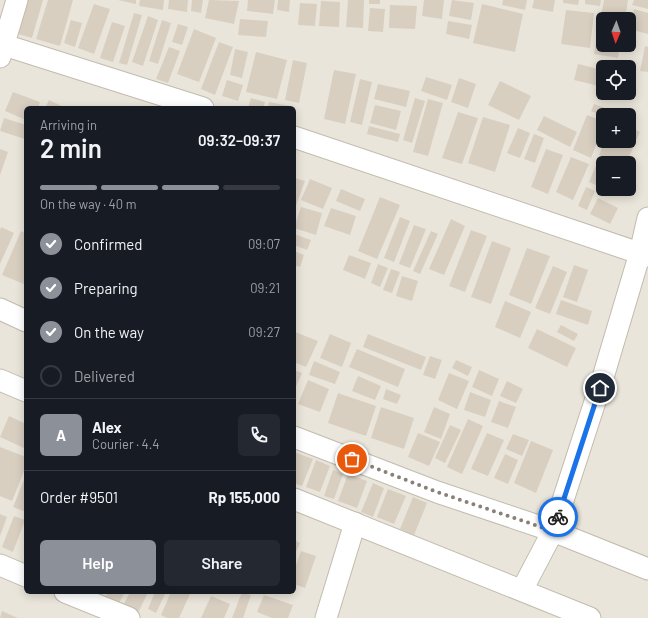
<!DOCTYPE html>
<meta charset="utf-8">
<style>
:root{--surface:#171b24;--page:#242831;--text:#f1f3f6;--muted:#9ea1a6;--line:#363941;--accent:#8c9099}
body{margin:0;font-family:Barlow,sans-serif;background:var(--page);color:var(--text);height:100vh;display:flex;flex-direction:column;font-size:15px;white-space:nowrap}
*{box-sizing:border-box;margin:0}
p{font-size:13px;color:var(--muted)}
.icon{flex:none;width:22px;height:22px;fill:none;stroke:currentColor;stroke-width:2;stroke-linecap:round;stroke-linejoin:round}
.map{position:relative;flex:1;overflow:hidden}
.details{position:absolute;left:24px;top:106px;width:272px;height:488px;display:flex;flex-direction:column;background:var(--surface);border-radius:6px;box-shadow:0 2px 10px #0003}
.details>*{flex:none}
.needle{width:26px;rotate:182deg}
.fabs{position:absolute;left:596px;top:12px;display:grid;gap:8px}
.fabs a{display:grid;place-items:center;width:40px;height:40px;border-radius:6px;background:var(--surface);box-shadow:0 2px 10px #0003;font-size:20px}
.pin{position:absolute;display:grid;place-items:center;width:34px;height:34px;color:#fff;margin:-17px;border:2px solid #fff;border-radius:50%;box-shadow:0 1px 4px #0007}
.courier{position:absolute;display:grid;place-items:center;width:40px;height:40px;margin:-20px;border:3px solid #1a73e8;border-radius:50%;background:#fff;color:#222;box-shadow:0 1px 5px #0007}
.summary em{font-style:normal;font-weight:600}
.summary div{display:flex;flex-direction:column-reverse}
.summary{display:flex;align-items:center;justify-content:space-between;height:68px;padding:0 16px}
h1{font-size:26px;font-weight:600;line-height:30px}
.bar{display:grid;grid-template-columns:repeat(4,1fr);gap:6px 4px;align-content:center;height:48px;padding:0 16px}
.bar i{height:5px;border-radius:3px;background:var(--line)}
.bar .current{background:var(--accent)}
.bar p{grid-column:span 4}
.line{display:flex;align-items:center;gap:10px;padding:0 16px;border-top:1px solid var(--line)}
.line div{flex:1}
.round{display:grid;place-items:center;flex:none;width:42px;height:42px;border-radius:6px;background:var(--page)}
ol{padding:0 16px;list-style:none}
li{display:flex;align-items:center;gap:12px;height:44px}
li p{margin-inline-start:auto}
li .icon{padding:4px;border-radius:50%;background:var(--accent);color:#fff;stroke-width:4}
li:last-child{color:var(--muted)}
li i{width:22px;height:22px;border:2px solid var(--line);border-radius:50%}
.primary-button{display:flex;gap:8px;margin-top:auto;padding:8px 16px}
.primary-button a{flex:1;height:46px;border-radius:6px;background:var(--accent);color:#fff;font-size:16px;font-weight:600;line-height:46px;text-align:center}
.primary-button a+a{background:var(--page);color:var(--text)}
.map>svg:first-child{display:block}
</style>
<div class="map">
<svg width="648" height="618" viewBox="0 0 648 618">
<rect width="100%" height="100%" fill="#f6f3ec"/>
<path fill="#eae5da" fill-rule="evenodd" d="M0 0H648V618H0ZM603 19H629V45H603ZM603 67H629V93H603ZM26 108H294V592H26ZM603 115H629V141H603ZM603 163H629V189H603Z"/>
<g fill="#d8cfc1">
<polygon points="24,0 43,0 32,38 15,33"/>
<polygon points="48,0 73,0 60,46 36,39"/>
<polygon points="118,0 136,0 136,4"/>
<polygon points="140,0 164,0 163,10 139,6"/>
<polygon points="169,0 188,0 187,12 168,9"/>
<polygon points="192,0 203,0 201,13 191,11"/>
<polygon points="209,0 239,1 234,24 205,18"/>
<polygon points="248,0 275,0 273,14 247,11"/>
<polygon points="278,0 290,0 289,12 277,10"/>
<polygon points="348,0 364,0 363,28 346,27"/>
<rect x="369" y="0" width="11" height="4"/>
<polygon points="424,0 444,0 442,19 422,16"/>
<polygon points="452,0 474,3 471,20 449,16"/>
<polygon points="503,0 527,0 525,10 502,5"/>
<polygon points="534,0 555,0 553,12 532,8"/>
<polygon points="563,0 579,0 578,5 563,3"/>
<polygon points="585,0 601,0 600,6 585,4"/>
<polygon points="604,0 628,0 625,19 603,19 603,45 620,45 618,58 594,54"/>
<polygon points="634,0 648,0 648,9 632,5"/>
<polygon points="321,1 340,2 339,27 319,26"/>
<polygon points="300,3 317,4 315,26 298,25"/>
<polygon points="94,4 110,9 94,54 78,48"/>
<polygon points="482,4 523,14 515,52 473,43"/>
<polygon points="390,5 417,6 415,29 389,28"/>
<polygon points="370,8 385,9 383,32 368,31"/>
<polygon points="634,9 648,13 648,34 629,29"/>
<polygon points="566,10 594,13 590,48 561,44"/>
<polygon points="134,13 142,15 127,65 119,63"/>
<polygon points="148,16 158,20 143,66 132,62"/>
<polygon points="240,19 268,21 266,37 238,35"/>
<polygon points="71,20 82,23 75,47 64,43"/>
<polygon points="162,20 171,23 158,64 149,61"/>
<polygon points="448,21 472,25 469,39 446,34"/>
<polygon points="112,22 125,26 113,62 100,58"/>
<polygon points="178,24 188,27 182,45 172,42"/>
<polygon points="194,29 216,38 199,82 177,74"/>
<polygon points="219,42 233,47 215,95 201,89"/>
<polygon points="645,46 648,47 648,72 640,71"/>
<polygon points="169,47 180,51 168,83 156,79"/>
<polygon points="235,49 248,52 242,78 230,75"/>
<polygon points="256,52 287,60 277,99 246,92"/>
<polygon points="293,60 307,63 299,103 285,100"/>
<polygon points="578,64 603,70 603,87 574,80"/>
<polygon points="334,70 356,74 345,124 324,119"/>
<polygon points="426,77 452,85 447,100 421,91"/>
<polygon points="459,78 476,84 468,108 451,102"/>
<polygon points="360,79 372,82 362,125 350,122"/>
<polygon points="227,80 243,85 238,101 222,96"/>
<polygon points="500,81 531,96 519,120 488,105"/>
<polygon points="378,84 410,91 406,107 374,99"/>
<polygon points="13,92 40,102 38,108 26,108 26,120 5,111"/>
<polygon points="251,98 265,102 263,108 248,108"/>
<polygon points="415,98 425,101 412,143 403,140"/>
<polygon points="428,99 443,103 428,156 413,152"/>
<polygon points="49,100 66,108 45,108"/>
<polygon points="269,102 295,107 295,108 268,108"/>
<polygon points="594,104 611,110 609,115 603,116 591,111"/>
<polygon points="375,105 401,111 396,130 370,123"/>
<polygon points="458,112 478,118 462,164 442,158"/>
<polygon points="587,115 603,121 603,127 591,158 573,150"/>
<polygon points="544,116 577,132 570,147 537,130"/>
<polygon points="483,117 510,125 495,172 468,163"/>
<polygon points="4,118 26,125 25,139 0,131"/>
<polygon points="369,126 400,134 398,142 367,134"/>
<polygon points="629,127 640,132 636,140 629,137"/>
<polygon points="518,128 530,133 520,158 507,153"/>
<polygon points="534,134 544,138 535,163 524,159"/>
<polygon points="605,141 627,141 635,144 626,163 618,163 599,155"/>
<polygon points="0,149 8,152 0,175"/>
<polygon points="546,149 563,155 548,194 531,187"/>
<polygon points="571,157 589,164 573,200 556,192"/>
<polygon points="598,161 603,163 603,188 589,182"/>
<polygon points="295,178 305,181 294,211 294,180"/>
<polygon points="310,179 332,188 323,209 301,200"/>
<polygon points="586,187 595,191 587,210 578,206"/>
<polygon points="341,189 365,199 360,211 336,201"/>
<polygon points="605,189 620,189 618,195"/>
<polygon points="380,197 400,205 377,259 358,251"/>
<polygon points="598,198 618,208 610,224 590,214"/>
<polygon points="301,207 322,213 316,235 294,228"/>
<polygon points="331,208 356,216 350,235 324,226"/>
<polygon points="400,217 410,221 394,262 384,258"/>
<polygon points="451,219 465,226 444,275 429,269"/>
<polygon points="414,225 426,229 410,268 399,264"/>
<polygon points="1,227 14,233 0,264 0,230"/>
<polygon points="471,230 487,236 465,292 449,286"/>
<polygon points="21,231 26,233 26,278 24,284 2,275"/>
<polygon points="431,231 438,234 420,274 413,271"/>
<polygon points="294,234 311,240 307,250 294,245"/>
<polygon points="492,241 511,248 491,304 471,297"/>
<polygon points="527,248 550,256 531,304 509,295"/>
<polygon points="294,251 304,255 300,267 294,265"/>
<polygon points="349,255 371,263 365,279 343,270"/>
<polygon points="378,264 388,268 380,287 371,283"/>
<polygon points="574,265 588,270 577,302 563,297"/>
<polygon points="553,266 567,272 550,314 535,308"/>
<polygon points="391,269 400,272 392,293 383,290"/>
<polygon points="402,276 418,281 412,301 396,296"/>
<polygon points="561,300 592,311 588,325 556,314"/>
<polygon points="505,301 531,312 520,338 495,327"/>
<polygon points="561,325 578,334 574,341 557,332"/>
<polygon points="537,329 576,348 567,367 528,348"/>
<polygon points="295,332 318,341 306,367 294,362"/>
<polygon points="330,334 351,343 342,367 320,358"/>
<polygon points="368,334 426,357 421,370 363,347"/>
<polygon points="357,349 405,369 398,387 349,367"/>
<polygon points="430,356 442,360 435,379 423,375"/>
<polygon points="456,360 472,367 468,376 452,368"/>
<polygon points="314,361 340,372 335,384 309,375"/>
<polygon points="294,370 302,373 294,391"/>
<polygon points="479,370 499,379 492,396 472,387"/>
<polygon points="449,373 469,381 457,409 438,400"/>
<polygon points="358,376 381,386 375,400 352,391"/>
<polygon points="308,380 329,389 320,412 298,404"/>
<polygon points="507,381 523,389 516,403 500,396"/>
<polygon points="386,389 401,395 397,404 383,399"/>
<polygon points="470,392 491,400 485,417 464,410"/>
<polygon points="338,393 376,406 366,436 328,423"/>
<polygon points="499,401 516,407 508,428 491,422"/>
<polygon points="381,407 414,418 404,449 371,438"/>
<polygon points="434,407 450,414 441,439 424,432"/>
<polygon points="9,416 26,424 26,449 0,437"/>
<polygon points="468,419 483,426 462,474 447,467"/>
<polygon points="450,425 461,430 445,463 435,458"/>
<polygon points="418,433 440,442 429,466 408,457"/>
<polygon points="487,433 504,440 488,476 471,469"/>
<polygon points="513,434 529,440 522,456 506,449"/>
<polygon points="531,441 553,450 536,493 514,483"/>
<polygon points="0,447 26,457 26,466 12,501 0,496"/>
<polygon points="294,452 313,459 302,486 294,483"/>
<polygon points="505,454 518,460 508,484 494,478"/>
<polygon points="316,460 330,466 320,492 306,487"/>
<polygon points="333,470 343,474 334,499 324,496"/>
<polygon points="348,474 367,481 357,508 338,501"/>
<polygon points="26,475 26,512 13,507"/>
<polygon points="373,483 384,488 373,517 361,512"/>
<polygon points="388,489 406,496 394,524 377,517"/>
<polygon points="413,497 427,503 414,535 400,529"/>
<polygon points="0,514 7,517 0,536"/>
<polygon points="14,516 25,520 13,552 2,547"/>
<polygon points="294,540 300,543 294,556"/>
<polygon points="301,551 316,556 305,588 294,584 294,571"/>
<polygon points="108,592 125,592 119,603 106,596"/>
<polygon points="130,592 148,592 139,611 124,604"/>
<polygon points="155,592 166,592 156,613 148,609"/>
<polygon points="171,592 185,592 190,594 179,618 167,618 161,615"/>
<polygon points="242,592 251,595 243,618 232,618"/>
<polygon points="264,595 293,605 288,618 272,618 257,612"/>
<polygon points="211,596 230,604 224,618 201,618"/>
<polygon points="2,611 18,618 0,618"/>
</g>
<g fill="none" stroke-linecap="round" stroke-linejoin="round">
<g stroke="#c2bbae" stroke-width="23">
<g id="street">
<polyline points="4,45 203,108"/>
<polyline points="0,57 17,0"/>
<polyline points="294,137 648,256"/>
<polyline points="0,309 26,321"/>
<polyline points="0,380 26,391"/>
<polyline points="294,437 437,492 553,531 648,569"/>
<polyline points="294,499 590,618"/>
<polyline points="0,565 26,576"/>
<polyline points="522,590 553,531 604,374 640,253 648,218"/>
<polyline points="65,592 129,618"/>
<polyline points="326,618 355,523"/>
</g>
</g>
<use href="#street" stroke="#fff" stroke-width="21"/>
</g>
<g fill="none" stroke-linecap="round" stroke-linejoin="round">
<polyline stroke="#878178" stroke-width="4" stroke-dasharray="0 7.2" points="352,459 437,492 553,531 558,517"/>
<polyline stroke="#1a73e8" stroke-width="5" points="558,517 600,388"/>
</g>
</svg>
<div class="fabs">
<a><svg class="needle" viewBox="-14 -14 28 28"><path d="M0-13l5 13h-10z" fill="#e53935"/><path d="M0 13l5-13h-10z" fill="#9ea1a6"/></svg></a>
<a><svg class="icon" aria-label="locate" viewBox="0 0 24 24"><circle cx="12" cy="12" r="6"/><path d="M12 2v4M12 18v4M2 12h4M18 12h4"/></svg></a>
<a>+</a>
<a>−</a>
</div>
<div class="pin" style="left:352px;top:459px;background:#ea580c"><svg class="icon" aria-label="bag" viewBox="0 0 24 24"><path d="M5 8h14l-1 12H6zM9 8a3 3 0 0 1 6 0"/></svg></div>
<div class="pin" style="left:600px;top:388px;background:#1f2937"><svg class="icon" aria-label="home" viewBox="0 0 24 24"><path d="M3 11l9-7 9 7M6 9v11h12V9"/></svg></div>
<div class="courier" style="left:558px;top:517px"><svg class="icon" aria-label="bike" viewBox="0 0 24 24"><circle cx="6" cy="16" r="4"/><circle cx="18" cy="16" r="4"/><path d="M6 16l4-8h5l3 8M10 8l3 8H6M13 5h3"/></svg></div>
<section class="details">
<div class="summary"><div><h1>2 min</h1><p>Arriving in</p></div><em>09:32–09:37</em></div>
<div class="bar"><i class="current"></i><i class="current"></i><i class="current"></i><i></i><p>On the way · 40 m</p></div>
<ol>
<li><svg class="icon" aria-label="check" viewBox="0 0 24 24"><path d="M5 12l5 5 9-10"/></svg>Confirmed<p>09:07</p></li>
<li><svg class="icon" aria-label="check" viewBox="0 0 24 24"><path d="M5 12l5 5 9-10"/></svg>Preparing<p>09:21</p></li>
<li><svg class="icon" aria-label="check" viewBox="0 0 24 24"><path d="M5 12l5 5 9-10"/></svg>On the way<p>09:27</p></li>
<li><i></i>Delivered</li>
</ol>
<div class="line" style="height:72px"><b class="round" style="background:var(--accent);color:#fff">A</b><div><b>Alex</b><p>Courier · 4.4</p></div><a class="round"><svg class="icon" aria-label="phone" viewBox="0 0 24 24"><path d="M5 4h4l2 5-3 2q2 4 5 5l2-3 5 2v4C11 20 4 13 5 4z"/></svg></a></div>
<div class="line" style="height:52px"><div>Order #9501</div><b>Rp 155,000</b></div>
<div class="primary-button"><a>Help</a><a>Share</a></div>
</section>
</div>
